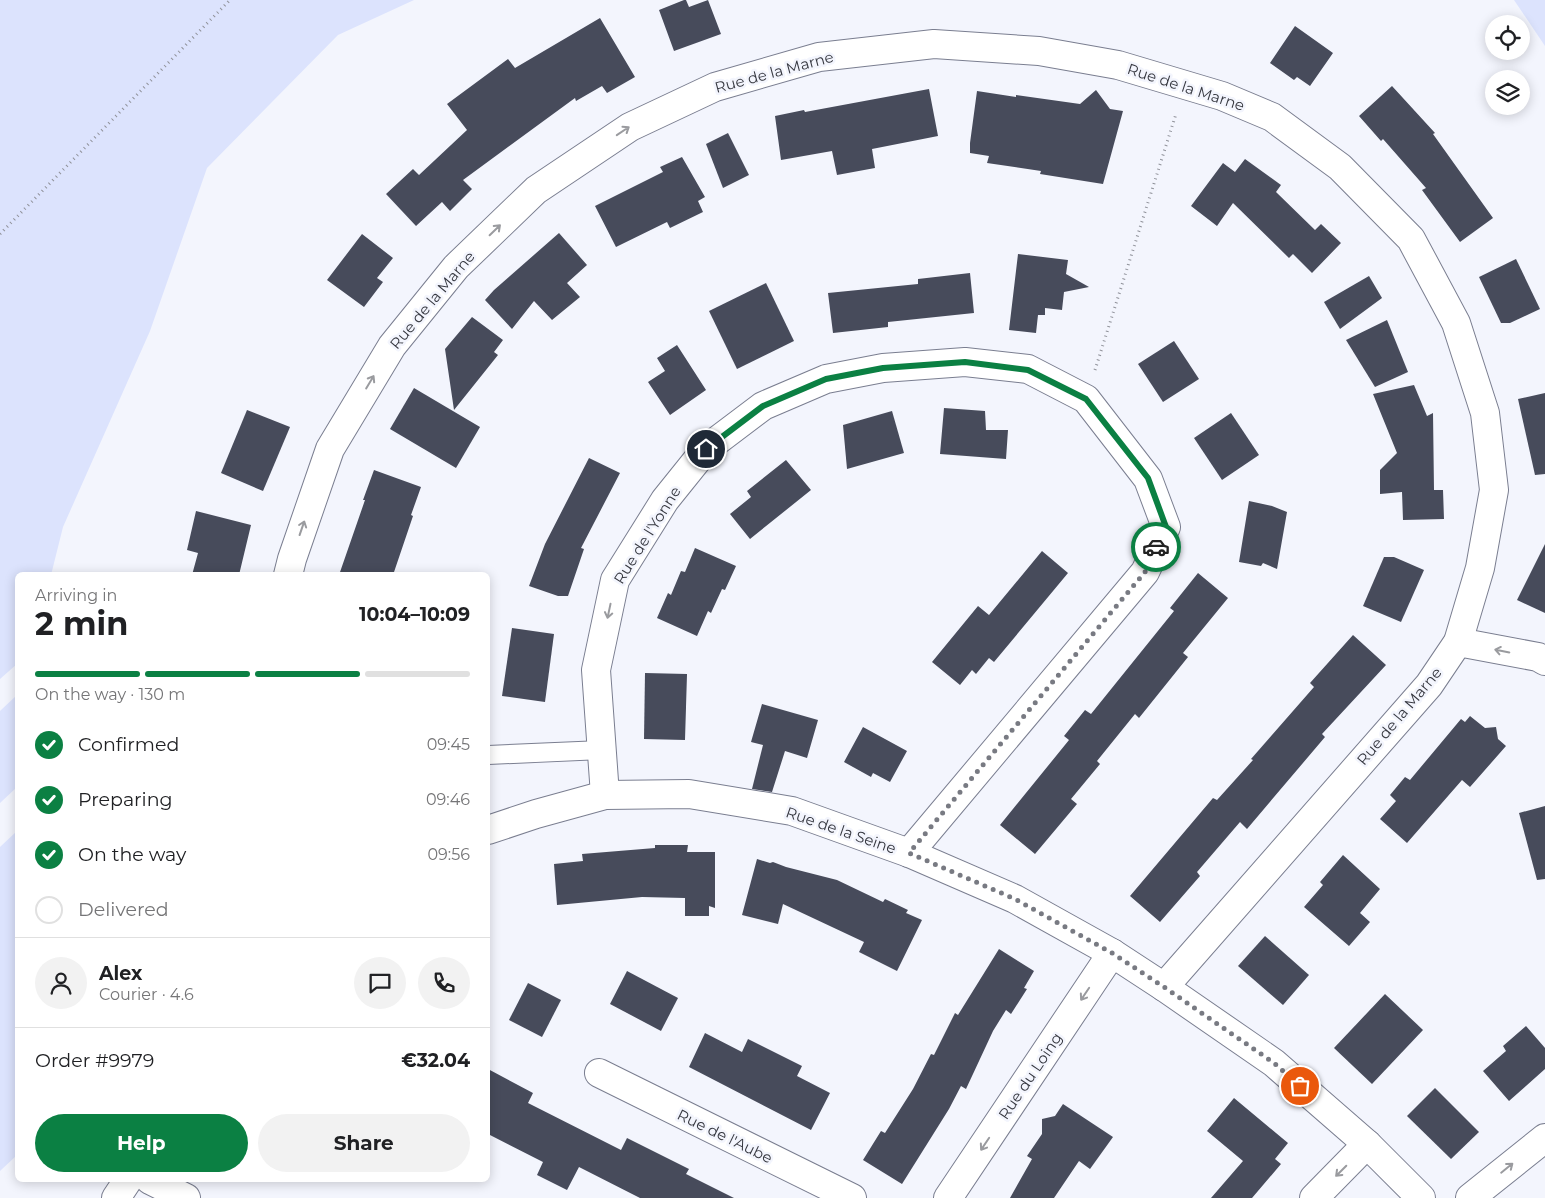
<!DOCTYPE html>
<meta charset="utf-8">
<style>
:root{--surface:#fff;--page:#f2f2f2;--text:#202124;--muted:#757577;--line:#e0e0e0;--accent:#0b8043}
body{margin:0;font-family:Montserrat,sans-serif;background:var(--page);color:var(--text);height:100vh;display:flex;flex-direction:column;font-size:19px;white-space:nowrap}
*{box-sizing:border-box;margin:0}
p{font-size:16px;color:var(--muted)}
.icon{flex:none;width:28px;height:28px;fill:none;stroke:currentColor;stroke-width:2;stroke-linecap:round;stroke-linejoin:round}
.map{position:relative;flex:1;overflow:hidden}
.drawer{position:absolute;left:15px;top:572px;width:475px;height:610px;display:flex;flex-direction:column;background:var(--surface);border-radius:8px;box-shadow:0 2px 12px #0003}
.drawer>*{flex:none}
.fabs{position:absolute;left:1485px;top:15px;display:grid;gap:10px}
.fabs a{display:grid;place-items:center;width:45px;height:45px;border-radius:50%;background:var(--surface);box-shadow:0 2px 12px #0003;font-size:25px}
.pin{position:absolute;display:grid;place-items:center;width:42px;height:42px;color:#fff;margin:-21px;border:2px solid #fff;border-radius:50%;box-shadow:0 1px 5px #0007}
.courier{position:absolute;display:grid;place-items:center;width:50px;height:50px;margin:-25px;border:4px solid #0b8043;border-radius:50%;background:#fff;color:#222;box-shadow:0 1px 6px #0007}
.headline em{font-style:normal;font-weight:700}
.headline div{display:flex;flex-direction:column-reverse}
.headline{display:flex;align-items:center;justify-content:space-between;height:85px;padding:0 20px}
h1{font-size:32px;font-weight:700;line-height:38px}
.bar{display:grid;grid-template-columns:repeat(4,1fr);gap:8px 5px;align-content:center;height:60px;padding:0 20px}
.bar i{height:6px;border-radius:4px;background:var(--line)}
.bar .active{background:var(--accent)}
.bar p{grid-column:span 4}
.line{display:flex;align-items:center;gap:12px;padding:0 20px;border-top:1px solid var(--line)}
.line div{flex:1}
.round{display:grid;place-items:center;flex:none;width:52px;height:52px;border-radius:26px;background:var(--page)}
ol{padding:0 20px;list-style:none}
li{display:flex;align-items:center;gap:15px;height:55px}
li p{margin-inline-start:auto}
li .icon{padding:5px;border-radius:50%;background:var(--accent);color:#fff;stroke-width:4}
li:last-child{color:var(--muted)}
li i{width:28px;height:28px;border:2px solid var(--line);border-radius:50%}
.cta{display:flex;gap:10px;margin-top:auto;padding:10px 20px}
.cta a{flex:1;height:58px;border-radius:30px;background:var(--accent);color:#fff;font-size:20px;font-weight:700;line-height:58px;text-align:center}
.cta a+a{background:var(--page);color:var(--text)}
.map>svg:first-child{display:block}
</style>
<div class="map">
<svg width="1545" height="1198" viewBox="0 0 1545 1198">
<rect width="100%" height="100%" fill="#f3f5fd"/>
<g fill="#dce3fd">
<polygon points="0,0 414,0 338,35 207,168 150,331 63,527 51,575 18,575 17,664 0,679"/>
<polygon points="1514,0 1545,0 1545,46"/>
<polygon points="17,695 17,787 0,803 0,711"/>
<polygon points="17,831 17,1155 0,1171 0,847"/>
</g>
<g fill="#474b5b">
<polygon points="684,0 686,0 689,7 708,0 721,34 674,51 659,10"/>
<polygon points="600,18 635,77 607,93 602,86 576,101 575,98 463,180 472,189 450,211 442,202 416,226 386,194 413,169 419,175 467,130 447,104 508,59 515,68"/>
<polygon points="1295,26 1333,53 1310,86 1297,77 1294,80 1270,63"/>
<polygon points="1392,86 1435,133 1433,134 1493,218 1460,242 1422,190 1426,188 1383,139 1381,141 1359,116"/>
<polygon points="929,89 938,136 872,149 875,168 837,175 832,151 781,160 775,116 804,110 805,112"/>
<polygon points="1096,90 1110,109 1123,111 1103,184 1040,174 1041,171 987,163 989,156 970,153 970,143 977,91 1016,97 1016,95 1080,104"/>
<polygon points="728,133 749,175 723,188 706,144"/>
<polygon points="682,157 705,197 698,201 703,212 670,228 667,222 616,247 595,206 663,172 660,167"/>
<polygon points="1245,159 1281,185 1276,192 1315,230 1321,224 1341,243 1312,273 1293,254 1289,258 1233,203 1217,226 1191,206 1223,163 1235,172"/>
<polygon points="559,233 587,265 567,283 580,297 552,320 534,301 512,329 485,300 494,290"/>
<polygon points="362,234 393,258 377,278 383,282 364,307 327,280"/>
<polygon points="1018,254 1068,260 1066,274 1089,287 1064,292 1062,310 1045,308 1045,315 1038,315 1036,333 1009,330"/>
<polygon points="1516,259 1540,309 1510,323 1501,323 1479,277"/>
<polygon points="970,273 974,313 888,322 888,327 833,333 828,293 918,284 918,279"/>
<polygon points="1369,276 1382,298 1340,329 1324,302"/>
<polygon points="766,283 794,341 737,369 709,311"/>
<polygon points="472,317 503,340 494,352 498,355 454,410 445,349"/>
<polygon points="1387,320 1408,372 1375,387 1346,340"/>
<polygon points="1174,341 1199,379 1163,402 1138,364"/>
<polygon points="677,345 706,390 670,415 648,382 665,371 657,358"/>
<polygon points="1414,385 1427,416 1433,413 1434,490 1443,490 1444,519 1403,520 1402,492 1380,494 1380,470 1397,453 1373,394"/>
<polygon points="414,388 480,427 456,468 390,429"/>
<polygon points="1545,393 1545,474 1535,475 1518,399"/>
<polygon points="944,408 985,411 986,430 1008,430 1006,459 940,454"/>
<polygon points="247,410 290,427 263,491 221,473"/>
<polygon points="892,411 904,453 847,469 843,425"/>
<polygon points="1231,413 1259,455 1222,480 1194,438"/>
<polygon points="589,458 620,473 581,548 584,549 568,596 558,596 529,586 545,544"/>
<polygon points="786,460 811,490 750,539 730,514 751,497 747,491"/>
<polygon points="374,470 421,487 411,515 413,516 393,575 339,575 365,500 363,500"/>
<polygon points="1249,501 1272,506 1287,512 1277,569 1263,563 1261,566 1239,562"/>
<polygon points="196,511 251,525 239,575 192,575 198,553 187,550"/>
<polygon points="1545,544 1545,613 1517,600"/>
<polygon points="695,548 736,566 725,590 722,589 711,613 708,611 697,636 657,618 668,593 671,595 681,571 685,572"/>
<polygon points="1042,551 1068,573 994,662 989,658 976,674 972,670 960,685 932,662 978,606 989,615"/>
<polygon points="1384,557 1394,557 1424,570 1401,622 1363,606"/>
<polygon points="1198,573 1228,598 1183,653 1188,657 1139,718 1135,714 1097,761 1100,764 1071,799 1077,804 1035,854 1000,825 1069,740 1064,736 1085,710 1091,714 1174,611 1170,608"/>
<polygon points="512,628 554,634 545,702 502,696"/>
<polygon points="1353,635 1386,665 1322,734 1325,737 1247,829 1240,822 1197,872 1200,876 1160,922 1130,896 1213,798 1217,800 1253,760 1251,759 1314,687 1310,683"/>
<polygon points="645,673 687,674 685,740 644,739"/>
<polygon points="762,704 818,720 807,758 785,751 772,792 752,789 763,745 751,742"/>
<polygon points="1470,716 1485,728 1496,727 1498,739 1506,746 1470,787 1462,780 1407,843 1380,819 1396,801 1390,795 1405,777 1410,780 1461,719 1465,722"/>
<polygon points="863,727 907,751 890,782 873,773 871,777 844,762"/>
<polygon points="1545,806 1545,879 1537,880 1519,813"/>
<polygon points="655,845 688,845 687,852 715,852 715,908 709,906 709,916 685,916 685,898 642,897 557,905 554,864 583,861 582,854 655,848"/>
<polygon points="1343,855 1380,889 1360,913 1370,922 1349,946 1304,907 1323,885 1320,882"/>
<polygon points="757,859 770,863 773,862 786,867 837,880 883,902 885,899 908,910 906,913 922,920 897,971 859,952 864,942 783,904 778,924 742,915"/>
<polygon points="1265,936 1309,975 1283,1005 1238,966"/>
<polygon points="999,949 1034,971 1024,988 1027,989 1011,1014 1006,1010 993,1031 966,1089 961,1086 949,1109 902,1184 863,1160 881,1131 885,1133 913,1089 931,1054 934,1055 955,1013 958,1015"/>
<polygon points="627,971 678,998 661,1031 610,1004"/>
<polygon points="528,983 561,1000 542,1037 509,1020"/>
<polygon points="1385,994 1423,1030 1372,1084 1334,1048"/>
<polygon points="1526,1026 1545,1048 1545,1069 1509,1101 1483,1071 1506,1051 1503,1046"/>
<polygon points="705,1033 742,1052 748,1039 802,1066 797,1076 830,1093 811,1130 689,1067"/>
<polygon points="488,1069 533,1093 528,1103 621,1150 627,1138 689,1169 686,1174 734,1198 640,1198 579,1167 567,1190 537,1175 543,1162 488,1134"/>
<polygon points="1435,1088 1479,1132 1451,1159 1407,1116"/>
<polygon points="1234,1098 1288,1143 1275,1159 1281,1164 1252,1198 1211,1198 1243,1161 1207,1131"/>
<polygon points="1063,1104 1113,1137 1090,1169 1079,1161 1054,1198 1010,1198 1032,1159 1027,1156 1042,1134 1042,1119 1055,1116"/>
</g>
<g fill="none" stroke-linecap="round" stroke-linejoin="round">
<g stroke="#7a7e90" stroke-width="20">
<polyline id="lane" points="488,755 602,750"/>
</g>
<g stroke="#7a7e90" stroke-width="30">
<g id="street">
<polyline points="288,575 292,559 330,449 392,346 456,267 536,190 630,127 715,87 819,57 934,44 1039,51 1118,65 1222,96 1272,117 1340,167 1411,239 1456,323 1485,413 1494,490 1480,568 1458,642 1429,685 1164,987"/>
<polyline points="1458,642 1538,657 1545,661"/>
<polyline points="605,795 596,670 615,580 665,500 706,449 763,406 826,379 883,368 965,362 1028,369 1086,399 1148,479 1166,527 1145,572 909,853"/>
<polyline points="488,830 536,814 605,795 689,794 792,811 909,853 1015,899 1112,953 1164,987 1274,1063 1367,1144 1421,1198"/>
<polyline points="599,1073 852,1198"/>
<polyline points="150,1180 186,1198"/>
<polyline points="116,1198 128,1180"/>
<polyline points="948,1198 1112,953"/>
<polyline points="1314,1198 1367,1144"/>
<polyline points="1470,1198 1545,1138"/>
</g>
</g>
<g stroke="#90929a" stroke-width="3" stroke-dasharray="1 4" stroke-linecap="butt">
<polyline points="0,234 230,0"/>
<polyline points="1095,370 1176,114"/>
</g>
<use href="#lane" stroke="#fff" stroke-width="18"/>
<use href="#street" stroke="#fff" stroke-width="28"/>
</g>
<defs><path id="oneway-shaft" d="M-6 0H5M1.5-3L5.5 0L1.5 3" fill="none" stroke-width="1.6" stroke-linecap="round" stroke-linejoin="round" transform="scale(1.25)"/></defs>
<g stroke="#9a9b9f">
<use href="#oneway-shaft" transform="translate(623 131) rotate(-34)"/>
<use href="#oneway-shaft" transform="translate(495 230) rotate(-44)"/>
<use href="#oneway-shaft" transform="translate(370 382) rotate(-59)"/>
<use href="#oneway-shaft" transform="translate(302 528) rotate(-71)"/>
<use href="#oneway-shaft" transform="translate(609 611) rotate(102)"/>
<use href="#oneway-shaft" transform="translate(1502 651) rotate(-169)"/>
<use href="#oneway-shaft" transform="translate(1085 994) rotate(124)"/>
<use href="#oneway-shaft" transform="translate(985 1144) rotate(124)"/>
<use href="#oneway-shaft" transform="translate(1507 1168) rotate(-39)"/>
<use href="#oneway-shaft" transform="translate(1341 1171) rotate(135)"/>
</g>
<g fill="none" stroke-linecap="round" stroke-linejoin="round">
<polyline stroke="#787a82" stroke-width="5" stroke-dasharray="0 9" points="1156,547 1145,572 909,853 1015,899 1112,953 1164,987 1274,1063 1300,1086"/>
<polyline stroke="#0b8043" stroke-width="6" points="706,449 763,406 826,379 883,368 965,362 1028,370 1086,399 1148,478 1166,527 1156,547"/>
</g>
<g text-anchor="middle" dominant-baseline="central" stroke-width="5" stroke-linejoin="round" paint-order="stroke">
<g font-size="15" fill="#35373f" stroke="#f3f5fd">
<text transform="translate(774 72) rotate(-15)">Rue de la Marne</text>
<text transform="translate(1186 87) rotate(18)">Rue de la Marne</text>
<text transform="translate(432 300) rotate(-50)">Rue de la Marne</text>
<text transform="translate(647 535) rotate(-58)">Rue de l'Yonne</text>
<text transform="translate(1399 716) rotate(-50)">Rue de la Marne</text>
<text transform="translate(841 830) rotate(19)">Rue de la Seine</text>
<text transform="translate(1030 1076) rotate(-56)">Rue du Loing</text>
<text transform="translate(725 1136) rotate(26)">Rue de l'Aube</text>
</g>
</g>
</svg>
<div class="fabs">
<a><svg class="icon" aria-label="locate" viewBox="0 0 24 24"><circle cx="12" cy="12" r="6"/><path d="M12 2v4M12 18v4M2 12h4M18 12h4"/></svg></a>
<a><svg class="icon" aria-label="layers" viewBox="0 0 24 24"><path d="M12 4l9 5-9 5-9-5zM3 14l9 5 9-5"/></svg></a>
</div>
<div class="pin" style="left:1300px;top:1086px;background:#ea580c"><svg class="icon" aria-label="bag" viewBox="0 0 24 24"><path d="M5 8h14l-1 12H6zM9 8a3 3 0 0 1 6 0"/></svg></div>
<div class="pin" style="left:706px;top:449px;background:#1f2937"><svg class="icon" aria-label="home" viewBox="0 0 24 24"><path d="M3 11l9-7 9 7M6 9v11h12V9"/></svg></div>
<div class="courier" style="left:1156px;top:547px"><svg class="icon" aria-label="car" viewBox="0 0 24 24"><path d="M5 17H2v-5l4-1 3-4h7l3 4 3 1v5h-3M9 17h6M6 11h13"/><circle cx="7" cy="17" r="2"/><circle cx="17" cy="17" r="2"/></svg></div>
<section class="drawer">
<div class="headline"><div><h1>2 min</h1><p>Arriving in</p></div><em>10:04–10:09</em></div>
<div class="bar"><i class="active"></i><i class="active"></i><i class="active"></i><i></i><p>On the way · 130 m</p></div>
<ol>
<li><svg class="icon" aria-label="check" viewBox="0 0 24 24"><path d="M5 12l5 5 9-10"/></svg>Confirmed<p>09:45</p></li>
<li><svg class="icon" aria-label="check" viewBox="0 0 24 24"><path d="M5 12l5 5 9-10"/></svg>Preparing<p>09:46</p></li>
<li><svg class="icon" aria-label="check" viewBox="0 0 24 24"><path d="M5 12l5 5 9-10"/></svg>On the way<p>09:56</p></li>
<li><i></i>Delivered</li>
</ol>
<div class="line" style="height:90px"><a class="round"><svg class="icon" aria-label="person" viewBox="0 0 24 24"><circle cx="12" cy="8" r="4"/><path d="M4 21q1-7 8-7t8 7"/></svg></a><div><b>Alex</b><p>Courier · 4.6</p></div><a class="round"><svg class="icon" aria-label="chat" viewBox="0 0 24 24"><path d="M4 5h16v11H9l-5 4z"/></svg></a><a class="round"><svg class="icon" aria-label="phone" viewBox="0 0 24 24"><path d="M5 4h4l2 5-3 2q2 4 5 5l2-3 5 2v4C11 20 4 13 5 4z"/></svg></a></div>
<div class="line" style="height:65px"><div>Order #9979</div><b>€32.04</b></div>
<div class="cta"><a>Help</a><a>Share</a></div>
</section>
</div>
